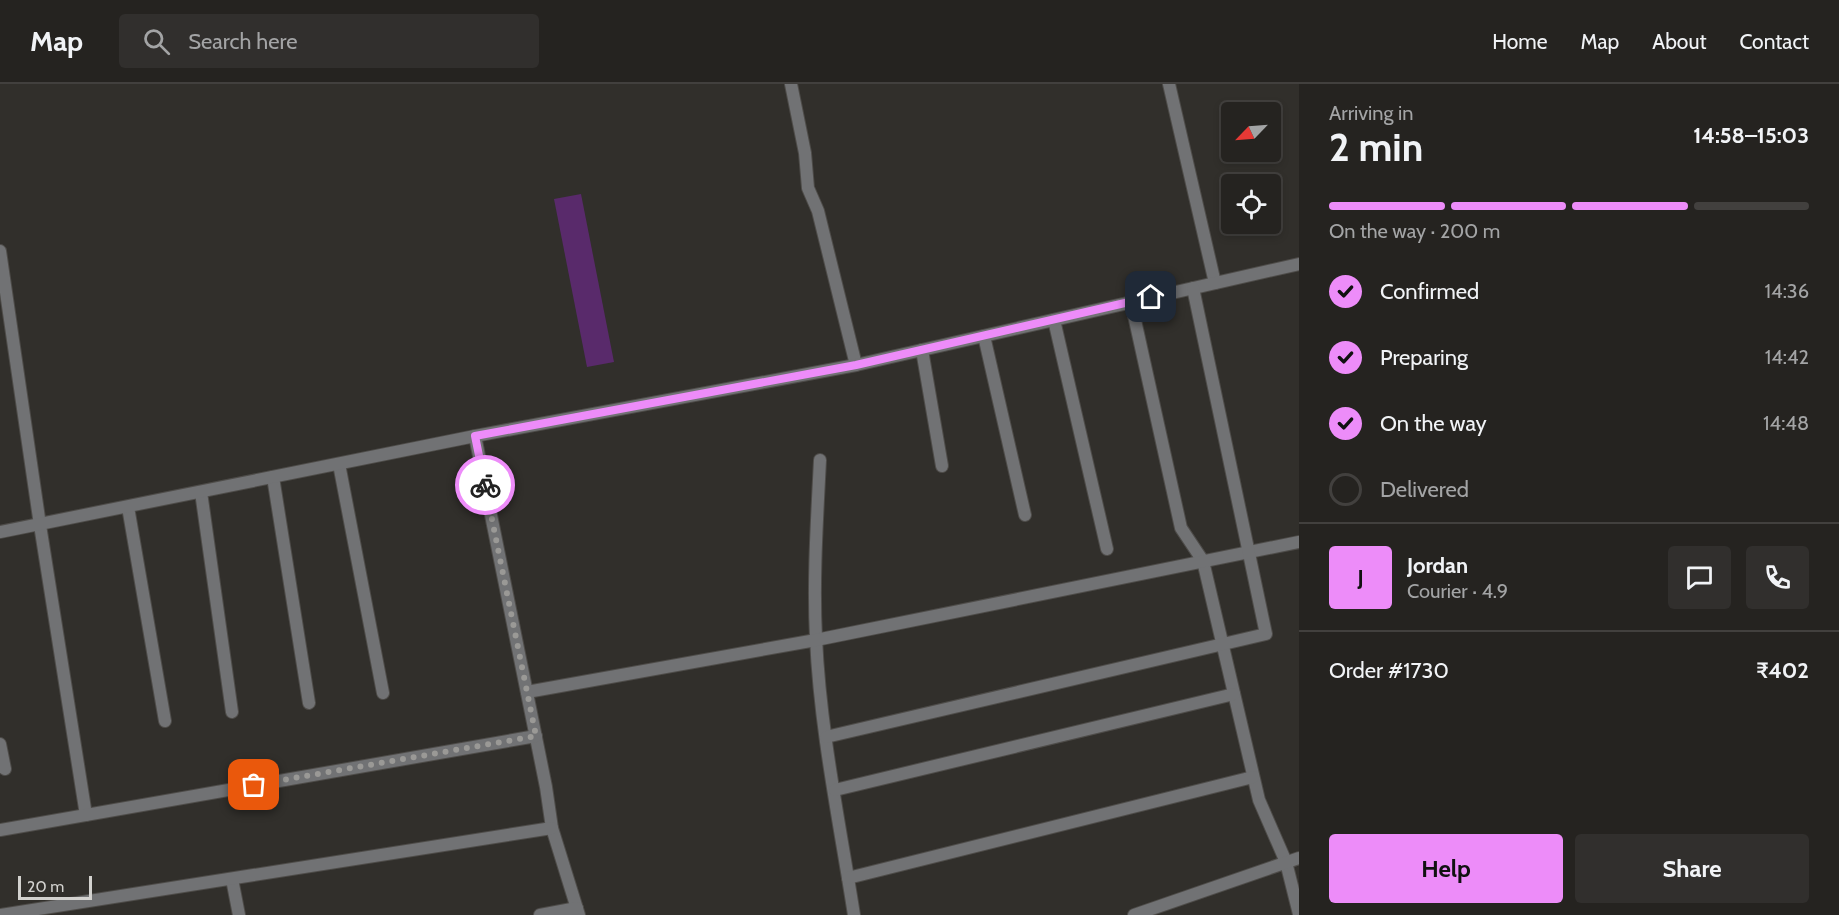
<!DOCTYPE html>
<meta charset="utf-8">
<style>
:root{--surface:#252320;--page:#312f2d;--text:#f1f3f6;--muted:#a3a4a5;--line:#42403e;--accent:#ed8cf9}
body{margin:0;font-family:Cabin,sans-serif;background:var(--page);color:var(--text);height:100vh;display:flex;flex-direction:column;font-size:22px;white-space:nowrap}
*{box-sizing:border-box;margin:0}
p{font-size:20px;color:var(--muted)}
.icon{flex:none;width:33px;height:33px;fill:none;stroke:currentColor;stroke-width:2;stroke-linecap:round;stroke-linejoin:round}
.map{position:relative;flex:1;overflow:hidden}
.panel{display:flex;flex-direction:column;background:var(--surface);width:540px}
.panel>*{flex:none}
.needle{width:39px;rotate:245deg}
.controls{position:absolute;left:1221px;top:18px;display:grid;gap:12px}
.controls a{display:grid;place-items:center;width:60px;height:60px;border-radius:6px;background:var(--surface);box-shadow:0 3px 9px #0003,0 0 0 2px var(--line);font-size:30px}
.scale{position:absolute;left:18px;bottom:15px;width:74px;box-sizing:border-box;padding-left:6px;border:3px solid #d3d2cf;border-top:0;font-size:16px;line-height:21px;white-space:nowrap;color:#d3d2cf;-webkit-text-stroke:4px #312f2b;paint-order:stroke}
.pin{position:absolute;display:grid;place-items:center;width:51px;height:51px;color:#fff;margin:-26px;border-radius:12px;box-shadow:0 3px 9px #0006}
.courier{position:absolute;display:grid;place-items:center;width:60px;height:60px;margin:-30px;border:4px solid #ed8cf9;border-radius:50%;background:#fff;color:#222;box-shadow:0 2px 8px #0007}
.overview em{font-style:normal;font-weight:800}
.overview div{display:flex;flex-direction:column-reverse}
.overview{display:flex;align-items:center;justify-content:space-between;height:102px;padding:0 30px}
h1{font-size:39px;font-weight:800;line-height:45px}
.bar{display:grid;grid-template-columns:repeat(4,1fr);gap:9px 6px;align-content:center;height:72px;padding:0 30px}
.bar i{height:8px;border-radius:4px;background:var(--line)}
.bar .current{background:var(--accent)}
.bar p{grid-column:span 4}
.line{display:flex;align-items:center;gap:15px;padding:0 30px;border-top:2px solid var(--line)}
.line div{flex:1}
.round{display:grid;place-items:center;flex:none;width:63px;height:63px;border-radius:6px;background:var(--page)}
ol{padding:0 30px;list-style:none}
li{display:flex;align-items:center;gap:18px;height:66px}
li p{margin-inline-start:auto}
li .icon{padding:6px;border-radius:50%;background:var(--accent);color:#111;stroke-width:4}
li:last-child{color:var(--muted)}
li i{width:33px;height:33px;border:3px solid var(--line);border-radius:50%}
.button{display:flex;gap:12px;margin-top:auto;padding:12px 30px}
.button a{flex:1;height:69px;border-radius:6px;background:var(--accent);color:#111;font-size:24px;font-weight:800;line-height:69px;text-align:center}
.button a+a{background:var(--page);color:var(--text)}
header{display:flex;align-items:center;gap:36px;box-sizing:border-box;height:84px;padding:0 30px;background:var(--surface);border-bottom:2px solid var(--line)}
header strong{font-size:28px}
nav{display:flex;gap:33px;margin-inline-start:auto;font-size:21px}
.search{width:420px;height:54px;background:var(--page);display:flex;align-items:center;gap:15px;box-sizing:border-box;padding:0 21px;border-radius:6px;color:var(--muted);font-size:22px}
main{display:flex;flex:1;min-height:0}
.map>svg:first-child{display:block}
</style>
<header>
<strong>Map</strong>
<div class="search"><svg class="icon" aria-label="search" viewBox="0 0 24 24"><circle cx="10" cy="10" r="6"/><path d="M15 15l6 6"/></svg>Search here</div>
<nav><a>Home</a><a>Map</a><a>About</a><a>Contact</a></nav>
</header>
<main>
<div class="map">
<svg width="1299" height="831" viewBox="0 0 1299 831">
<rect width="100%" height="100%" fill="#312f2b"/>
<polygon fill="#592a6b" points="581,110 614,278 587,283 554,115"/>
<g fill="none" stroke-linecap="round" stroke-linejoin="round">
<g stroke="#4e4c49" stroke-width="14">
<g id="minor">
<polyline points="791,0 805,69 808,104 818,127 856,281"/>
<polyline points="1169,0 1215,199"/>
<polyline points="0,167 40,441 86,731"/>
<polyline points="1131,218 1181,444 1203,477 1259,716 1286,778 1299,830"/>
<polyline points="1054,236 1107,465"/>
<polyline points="984,252 1025,431"/>
<polyline points="922,266 942,382"/>
<polyline points="475,352 546,703 552,744 579,831"/>
<path d="M820 376C817 436 813 495 816 554 820 646 840 741 854 831"/>
<polyline points="339,380 383,609"/>
<polyline points="273,393 309,619"/>
<polyline points="201,408 232,628"/>
<polyline points="128,423 165,637"/>
<polyline points="0,448 475,352 856,281 1299,180"/>
<polyline points="527,608 816,556 1299,458"/>
<polyline points="826,653 1266,550 1193,204"/>
<polyline points="0,660 5,685"/>
<polyline points="835,706 1234,610"/>
<polyline points="0,746 536,652"/>
<polyline points="848,794 1253,693"/>
<polyline points="232,795 239,831"/>
<polyline points="0,831 552,744"/>
<polyline points="540,831 577,824"/>
<polyline points="1134,831 1299,774"/>
</g>
</g>
<use href="#minor" stroke="#717274" stroke-width="12"/>
</g>
<g fill="none" stroke-linecap="round" stroke-linejoin="round">
<polyline stroke="#9a9996" stroke-width="6" stroke-dasharray="0 10.8" points="254,701 536,652 485,401"/>
<polyline stroke="#ed8cf9" stroke-width="8" points="485,401 475,352 856,281 1151,213"/>
</g>
</svg>
<div class="controls">
<a><svg class="needle" viewBox="-14 -14 28 28"><path d="M0-13l5 13h-10z" fill="#e53935"/><path d="M0 13l5-13h-10z" fill="#a3a4a5"/></svg></a>
<a><svg class="icon" aria-label="locate" viewBox="0 0 24 24"><circle cx="12" cy="12" r="6"/><path d="M12 2v4M12 18v4M2 12h4M18 12h4"/></svg></a>
</div>
<div class="scale">20 m</div>
<div class="pin" style="left:254px;top:701px;background:#ea580c"><svg class="icon" aria-label="bag" viewBox="0 0 24 24"><path d="M5 8h14l-1 12H6zM9 8a3 3 0 0 1 6 0"/></svg></div>
<div class="pin" style="left:1151px;top:213px;background:#1f2937"><svg class="icon" aria-label="home" viewBox="0 0 24 24"><path d="M3 11l9-7 9 7M6 9v11h12V9"/></svg></div>
<div class="courier" style="left:485px;top:401px"><svg class="icon" aria-label="bike" viewBox="0 0 24 24"><circle cx="6" cy="16" r="4"/><circle cx="18" cy="16" r="4"/><path d="M6 16l4-8h5l3 8M10 8l3 8H6M13 5h3"/></svg></div>
</div>
<section class="panel">
<div class="overview"><div><h1>2 min</h1><p>Arriving in</p></div><em>14:58–15:03</em></div>
<div class="bar"><i class="current"></i><i class="current"></i><i class="current"></i><i></i><p>On the way · 200 m</p></div>
<ol>
<li><svg class="icon" aria-label="check" viewBox="0 0 24 24"><path d="M5 12l5 5 9-10"/></svg>Confirmed<p>14:36</p></li>
<li><svg class="icon" aria-label="check" viewBox="0 0 24 24"><path d="M5 12l5 5 9-10"/></svg>Preparing<p>14:42</p></li>
<li><svg class="icon" aria-label="check" viewBox="0 0 24 24"><path d="M5 12l5 5 9-10"/></svg>On the way<p>14:48</p></li>
<li><i></i>Delivered</li>
</ol>
<div class="line" style="height:108px"><b class="round" style="background:var(--accent);color:#111">J</b><div><b>Jordan</b><p>Courier · 4.9</p></div><a class="round"><svg class="icon" aria-label="chat" viewBox="0 0 24 24"><path d="M4 5h16v11H9l-5 4z"/></svg></a><a class="round"><svg class="icon" aria-label="phone" viewBox="0 0 24 24"><path d="M5 4h4l2 5-3 2q2 4 5 5l2-3 5 2v4C11 20 4 13 5 4z"/></svg></a></div>
<div class="line" style="height:78px"><div>Order #1730</div><b>₹402</b></div>
<div class="button"><a>Help</a><a>Share</a></div>
</section>
</main>
